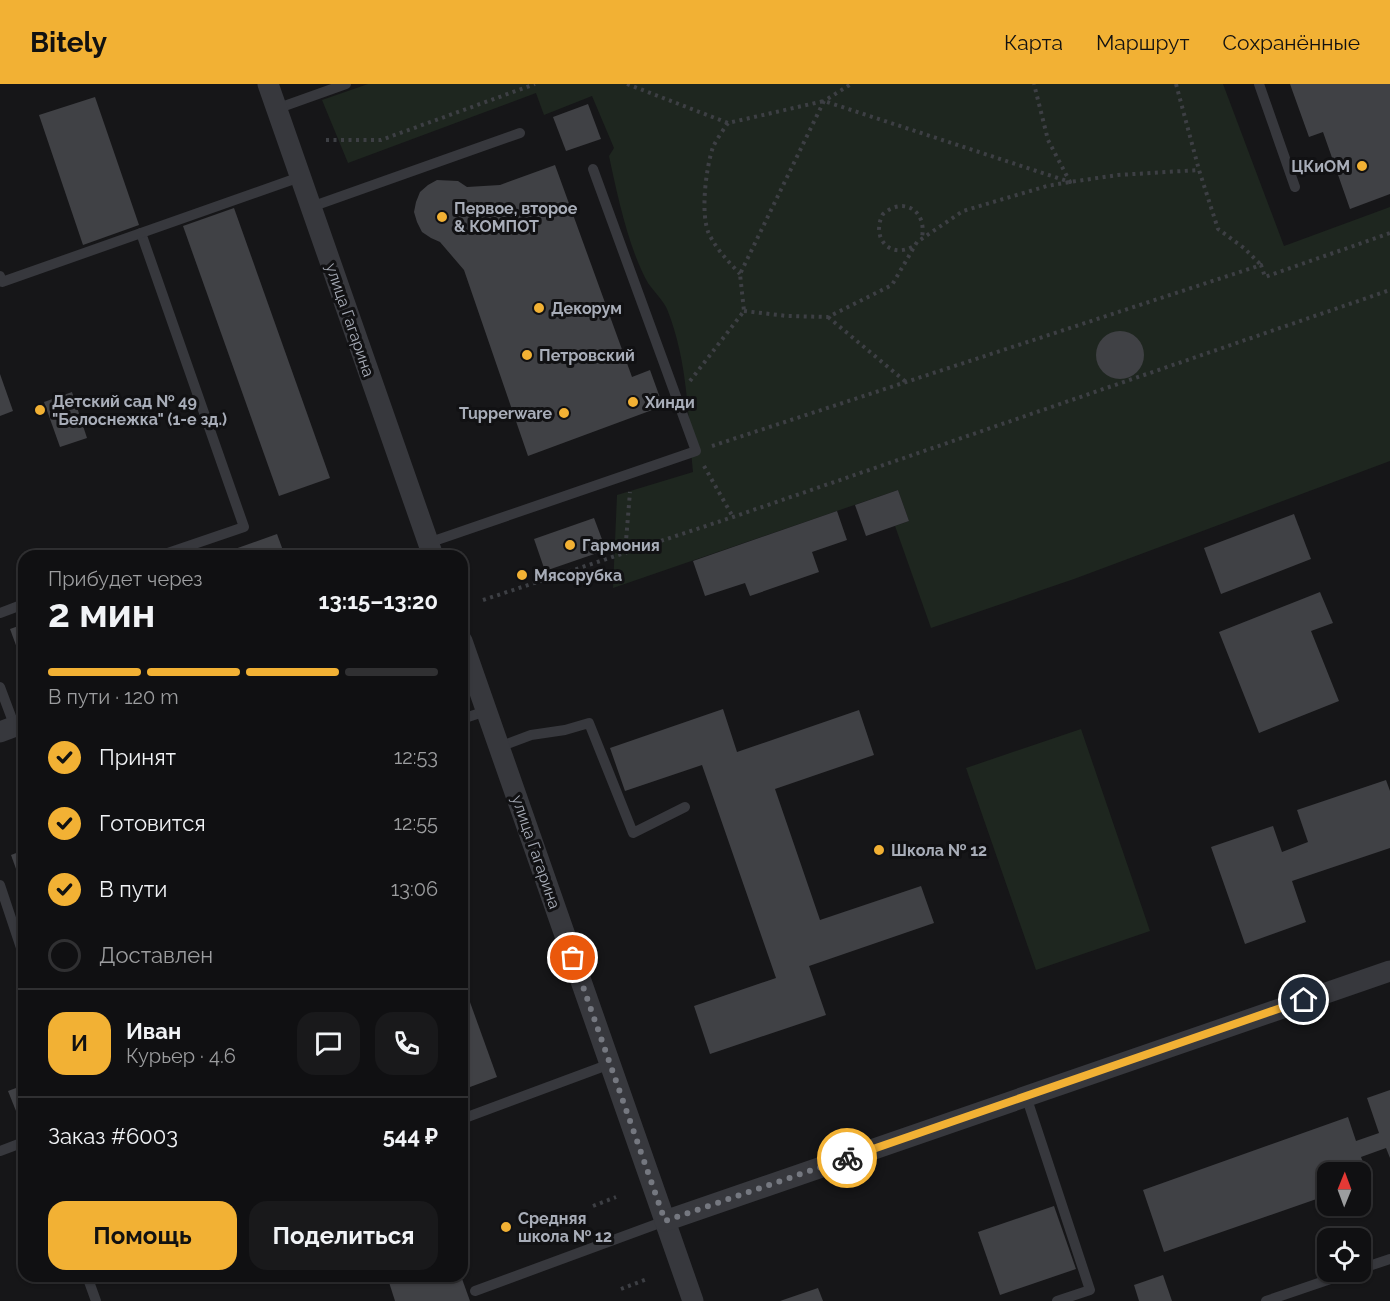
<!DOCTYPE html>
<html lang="ru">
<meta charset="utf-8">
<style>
:root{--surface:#101012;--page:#19191b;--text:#f1f3f6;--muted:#9c9d9f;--line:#303032;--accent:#f2b134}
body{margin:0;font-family:Raleway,sans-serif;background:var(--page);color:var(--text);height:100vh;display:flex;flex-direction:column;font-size:22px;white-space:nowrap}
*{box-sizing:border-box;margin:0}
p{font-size:20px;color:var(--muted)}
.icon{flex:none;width:33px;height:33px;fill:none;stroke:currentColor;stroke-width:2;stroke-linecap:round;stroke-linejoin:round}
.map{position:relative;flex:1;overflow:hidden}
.details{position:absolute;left:18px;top:466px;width:450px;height:732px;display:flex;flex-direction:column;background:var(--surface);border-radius:18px;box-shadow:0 2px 4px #0004,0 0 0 2px var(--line)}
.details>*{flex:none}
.needle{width:39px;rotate:1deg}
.controls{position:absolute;left:1317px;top:1078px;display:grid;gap:12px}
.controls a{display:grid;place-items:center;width:54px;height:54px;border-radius:12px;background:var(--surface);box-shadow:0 2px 4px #0004,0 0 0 2px var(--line);font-size:30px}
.pin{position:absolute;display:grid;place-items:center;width:51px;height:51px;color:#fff;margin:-26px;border:3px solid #fff;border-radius:50%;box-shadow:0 2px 6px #0007}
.courier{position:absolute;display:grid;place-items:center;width:60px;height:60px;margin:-30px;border:4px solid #f2b134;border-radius:50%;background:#fff;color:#222;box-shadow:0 2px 8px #0007}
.overview em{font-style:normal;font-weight:700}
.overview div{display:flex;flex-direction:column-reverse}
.overview{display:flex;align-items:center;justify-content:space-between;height:102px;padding:0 30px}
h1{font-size:39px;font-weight:700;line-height:45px}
.bar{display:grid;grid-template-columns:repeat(4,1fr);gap:9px 6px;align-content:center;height:72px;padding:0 30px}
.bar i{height:8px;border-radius:4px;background:var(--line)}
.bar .selected{background:var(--accent)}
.bar p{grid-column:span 4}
.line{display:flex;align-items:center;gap:15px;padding:0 30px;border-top:2px solid var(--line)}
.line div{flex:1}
.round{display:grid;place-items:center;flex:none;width:63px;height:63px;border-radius:18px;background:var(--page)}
ol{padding:0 30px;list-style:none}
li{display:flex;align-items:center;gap:18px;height:66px}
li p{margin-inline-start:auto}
li .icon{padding:6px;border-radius:50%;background:var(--accent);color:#111;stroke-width:4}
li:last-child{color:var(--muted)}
li i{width:33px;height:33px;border:3px solid var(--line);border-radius:50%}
.primary-button{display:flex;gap:12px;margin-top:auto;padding:12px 30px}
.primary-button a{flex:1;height:69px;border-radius:18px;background:var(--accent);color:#111;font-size:24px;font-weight:700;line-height:69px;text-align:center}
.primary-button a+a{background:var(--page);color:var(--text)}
header{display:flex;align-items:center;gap:36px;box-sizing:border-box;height:84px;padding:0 30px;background:var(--accent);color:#111}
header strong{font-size:28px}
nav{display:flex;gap:33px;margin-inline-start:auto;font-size:21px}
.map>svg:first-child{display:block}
</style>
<header>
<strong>Bitely</strong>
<nav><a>Карта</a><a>Маршрут</a><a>Сохранённые</a></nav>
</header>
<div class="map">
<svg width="1390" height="1217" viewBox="0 0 1390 1217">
<rect width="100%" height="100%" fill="#161618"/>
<g fill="#1e261f">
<path d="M368 0H1223L1284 162 1390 123V377L1074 495 931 544 895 442 909 437 898 406 613 504 617 411 693 388C688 333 688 277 667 225 663 216 654 208 648 199 629 166 617 110 609 72L614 64 592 12 544 31 536 9 348 79 322 16Z"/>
<polygon points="1081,645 1150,847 1036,886 966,684"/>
</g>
<g fill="#404145">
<polygon points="1290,0 1390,0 1390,110 1350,125 1323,48 1309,53"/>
<polygon points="95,13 139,141 83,161 39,31"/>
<polygon points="588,20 601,55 566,67 553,33"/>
<polygon points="555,81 632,293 650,286 663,322 528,372 464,186 440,158 431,154 422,148 417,138 414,128 416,118 420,108 428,101 437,96 458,97 467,103 500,101"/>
<polygon points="234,124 330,394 279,412 183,142"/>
<circle cx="1120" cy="271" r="24"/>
<polygon points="0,290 13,327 0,332"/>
<polygon points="72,308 87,354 60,363 44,318"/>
<polygon points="898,406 909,437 866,452 855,421"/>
<polygon points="837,427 847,456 812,468 819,488 750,512 745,499 705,512 693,477"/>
<polygon points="1294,430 1311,475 1221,510 1204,464"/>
<polygon points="594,434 606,466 545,487 534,455"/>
<polygon points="277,450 285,472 215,472"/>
<polygon points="1320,508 1333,539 1311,547 1339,617 1259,649 1219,548"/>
<polygon points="24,540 24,583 10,545"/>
<polygon points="723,625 737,668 859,626 874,671 775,705 820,836 921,802 934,839 809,882 826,931 710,970 694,922 776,894 702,681 625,707 610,664"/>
<polygon points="1386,696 1390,707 1390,764 1292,797 1306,838 1245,860 1211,763 1273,742 1282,768 1308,758 1297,726"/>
<polygon points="24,766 24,807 11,771"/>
<polygon points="462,896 497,993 462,1006"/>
<polygon points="24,1001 24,1024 16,1027 8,1007"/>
<polygon points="1390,1006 1390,1074 1386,1064 1361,1073 1370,1096 1360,1099 1360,1089 1328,1089 1328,1111 1164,1168 1143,1106 1348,1033 1356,1057 1379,1049 1367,1014"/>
<polygon points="1054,1122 1076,1185 1000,1211 978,1148"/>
<polygon points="1163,1191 1172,1217 1139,1217 1134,1201"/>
<polygon points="387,1192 461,1192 470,1217 395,1217"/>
<polygon points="818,1204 823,1217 780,1217"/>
</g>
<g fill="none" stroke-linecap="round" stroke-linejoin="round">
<g stroke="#3d3f44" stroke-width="4" stroke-dasharray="3 4.5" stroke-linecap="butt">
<polyline points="627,0 728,39 824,17 1070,98 1048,56 1034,0"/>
<polyline points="1176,0 1199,86"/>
<path d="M728 39C723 46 717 55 713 63 706 84 700 130 709 150 717 166 728 177 740 190"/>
<polyline points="326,56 381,56 535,0"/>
<path d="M912 163C888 175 871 152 883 130 904 112 927 127 922 153"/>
<polyline points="744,227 787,232 828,233 892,201 917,158 963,127 1047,102 1070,98 1118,91 1199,86 1218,145 1244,164 1261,181"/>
<polyline points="828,233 906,298"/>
<polyline points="690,297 744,227 740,190 824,17 851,0"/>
<polyline points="712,362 1261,181 1265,193 1390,149"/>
<polyline points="704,382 733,433"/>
<polyline points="625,469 630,408"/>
<polyline points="483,516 733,433 1390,206"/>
<polyline points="593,1122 616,1113"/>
<polyline points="621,1205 647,1195"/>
</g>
<g stroke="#37383d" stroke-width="10">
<polyline points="1259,0 1295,103"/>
<polyline points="276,25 346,0"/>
<polyline points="311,123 520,49"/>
<polyline points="141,149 244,443 159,472"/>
<polyline points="0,192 2,198 300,93"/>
<polyline points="428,459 696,367 593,85"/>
<polyline points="0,529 24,520"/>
<polyline points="0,603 15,643"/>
<polyline points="462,635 486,627"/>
<polyline points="499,663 531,651 565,646 589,639 633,749 685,723"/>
<polyline points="0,801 24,873"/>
<polyline points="1026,1012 1090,1206 1057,1217"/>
<polyline points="462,1035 610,980"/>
<polyline points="0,1067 24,1058"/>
<polyline points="1360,1185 1390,1175"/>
<polyline points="87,1192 96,1217"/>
<polyline points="475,1207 665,1137"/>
<polyline points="1266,1217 1351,1188"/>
</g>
<g stroke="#37383d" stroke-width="21">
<polyline points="268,0 433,472"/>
<polyline points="462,557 693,1217"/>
<polyline points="0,648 24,639"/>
<polyline points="665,1137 1390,887"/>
</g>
</g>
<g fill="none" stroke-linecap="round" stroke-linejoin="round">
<polyline stroke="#757880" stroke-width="6" stroke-dasharray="0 10.8" points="573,874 665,1137 847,1074"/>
<polyline stroke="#f2b134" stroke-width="8" points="847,1074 1304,916"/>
</g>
<g fill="#f2b134" stroke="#111113" stroke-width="2">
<circle cx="1362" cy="82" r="6"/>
<circle cx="442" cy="133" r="6"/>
<circle cx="539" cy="224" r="6"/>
<circle cx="527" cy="271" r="6"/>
<circle cx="633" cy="318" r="6"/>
<circle cx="40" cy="326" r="6"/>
<circle cx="564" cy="329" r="6"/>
<circle cx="570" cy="461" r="6"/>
<circle cx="522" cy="491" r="6"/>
<circle cx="879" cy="766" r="6"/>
<circle cx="506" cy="1143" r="6"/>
</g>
<g text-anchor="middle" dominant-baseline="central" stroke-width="6" stroke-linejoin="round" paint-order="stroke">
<g font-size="16" font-weight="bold" fill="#a8adb8" stroke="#111113" text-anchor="start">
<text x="1350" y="82" text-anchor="end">ЦКиОМ</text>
<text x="454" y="124">Первое, второе<tspan x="454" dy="18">&amp; КОМПОТ</tspan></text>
<text x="551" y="224">Декорум</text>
<text x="539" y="271">Петровский</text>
<text x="52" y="317">Детский сад № 49<tspan x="52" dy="18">"Белоснежка" (1-е зд.)</tspan></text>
<text x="645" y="318">Хинди</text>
<text x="552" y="329" text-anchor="end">Tupperware</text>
<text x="582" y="461">Гармония</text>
<text x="534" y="491">Мясорубка</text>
<text x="891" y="766">Школа № 12</text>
<text x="518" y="1134">Средняя<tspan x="518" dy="18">школа № 12</tspan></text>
</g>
<g font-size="16" fill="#a8adb8" stroke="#111113">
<text transform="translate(350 236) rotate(71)">улица Гагарина</text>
<text transform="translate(536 768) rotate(71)">улица Гагарина</text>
</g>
</g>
</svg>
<div class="controls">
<a><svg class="needle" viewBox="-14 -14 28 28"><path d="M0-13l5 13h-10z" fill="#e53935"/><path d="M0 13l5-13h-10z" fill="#9c9d9f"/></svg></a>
<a><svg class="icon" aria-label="locate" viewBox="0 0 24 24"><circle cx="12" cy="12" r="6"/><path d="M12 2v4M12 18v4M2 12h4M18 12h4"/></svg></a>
</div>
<div class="pin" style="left:573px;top:874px;background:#ea580c"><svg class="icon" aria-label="bag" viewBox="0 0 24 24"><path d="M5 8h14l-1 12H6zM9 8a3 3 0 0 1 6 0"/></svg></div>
<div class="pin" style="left:1304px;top:916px;background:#1f2937"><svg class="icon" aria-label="home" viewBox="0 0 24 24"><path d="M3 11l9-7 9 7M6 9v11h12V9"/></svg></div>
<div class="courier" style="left:847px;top:1074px"><svg class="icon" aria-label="bike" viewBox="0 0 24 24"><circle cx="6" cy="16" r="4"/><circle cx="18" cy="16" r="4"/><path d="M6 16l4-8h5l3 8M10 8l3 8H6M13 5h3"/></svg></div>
<section class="details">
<div class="overview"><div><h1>2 мин</h1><p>Прибудет через</p></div><em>13:15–13:20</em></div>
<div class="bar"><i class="selected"></i><i class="selected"></i><i class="selected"></i><i></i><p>В пути · 120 m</p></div>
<ol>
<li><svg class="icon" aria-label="check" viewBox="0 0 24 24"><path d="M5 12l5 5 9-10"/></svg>Принят<p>12:53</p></li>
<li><svg class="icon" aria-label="check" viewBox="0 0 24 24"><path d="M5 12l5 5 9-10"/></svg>Готовится<p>12:55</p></li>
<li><svg class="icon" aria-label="check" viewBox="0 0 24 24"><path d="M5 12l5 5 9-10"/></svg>В пути<p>13:06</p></li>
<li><i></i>Доставлен</li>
</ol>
<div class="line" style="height:108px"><b class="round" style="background:var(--accent);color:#111">И</b><div><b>Иван</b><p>Курьер · 4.6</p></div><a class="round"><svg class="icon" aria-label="chat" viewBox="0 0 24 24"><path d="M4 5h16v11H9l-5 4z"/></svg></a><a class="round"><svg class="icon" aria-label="phone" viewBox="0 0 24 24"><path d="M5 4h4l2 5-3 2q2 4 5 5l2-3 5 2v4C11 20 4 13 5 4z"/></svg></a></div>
<div class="line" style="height:78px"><div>Заказ #6003</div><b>544 ₽</b></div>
<div class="primary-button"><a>Помощь</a><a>Поделиться</a></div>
</section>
</div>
